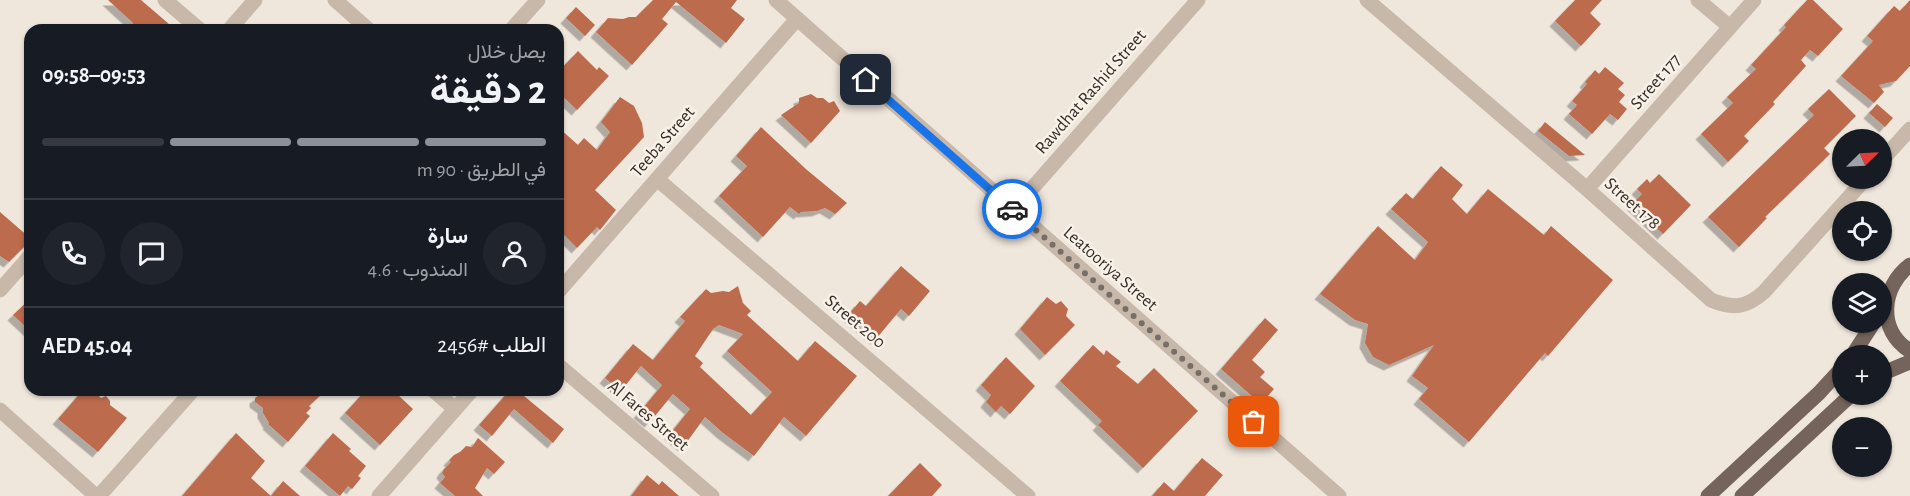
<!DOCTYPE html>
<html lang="ar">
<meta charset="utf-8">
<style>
:root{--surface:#171b24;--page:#20242c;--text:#f1f3f6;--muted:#9ea1a6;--line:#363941;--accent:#8c9099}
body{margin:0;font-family:"Alegreya Sans",Vazirmatn,sans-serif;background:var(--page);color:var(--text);direction:rtl;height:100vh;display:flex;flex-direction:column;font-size:22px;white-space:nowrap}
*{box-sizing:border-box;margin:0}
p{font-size:20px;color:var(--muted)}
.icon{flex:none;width:33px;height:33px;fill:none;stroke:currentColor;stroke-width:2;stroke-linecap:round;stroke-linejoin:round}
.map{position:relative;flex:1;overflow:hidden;direction:ltr}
.drawer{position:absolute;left:24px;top:24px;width:540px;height:372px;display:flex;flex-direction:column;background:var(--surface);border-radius:18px;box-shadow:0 2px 4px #0004;direction:rtl}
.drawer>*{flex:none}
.needle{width:39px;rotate:66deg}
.tools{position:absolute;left:1832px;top:129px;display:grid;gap:12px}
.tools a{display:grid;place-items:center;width:60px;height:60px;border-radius:50%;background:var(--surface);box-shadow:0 2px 4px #0004;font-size:30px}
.pin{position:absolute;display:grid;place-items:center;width:51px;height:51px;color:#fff;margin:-26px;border-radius:12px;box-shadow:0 3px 9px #0006}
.courier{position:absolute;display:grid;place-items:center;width:60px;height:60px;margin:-30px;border:4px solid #1a73e8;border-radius:50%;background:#fff;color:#222;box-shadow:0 2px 8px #0007}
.head em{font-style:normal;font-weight:700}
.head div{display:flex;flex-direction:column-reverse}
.head{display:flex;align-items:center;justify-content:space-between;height:102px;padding:0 18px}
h1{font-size:39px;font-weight:700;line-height:45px}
.bar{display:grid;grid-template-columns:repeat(4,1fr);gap:9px 6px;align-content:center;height:72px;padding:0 18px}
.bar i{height:8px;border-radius:4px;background:var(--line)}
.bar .on{background:var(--accent)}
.bar p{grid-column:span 4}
.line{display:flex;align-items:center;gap:15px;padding:0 18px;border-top:2px solid var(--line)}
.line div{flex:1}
.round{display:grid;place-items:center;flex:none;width:63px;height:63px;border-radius:32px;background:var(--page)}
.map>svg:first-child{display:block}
</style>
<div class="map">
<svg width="1910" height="496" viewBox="0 0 1910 496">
<defs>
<filter id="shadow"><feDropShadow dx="-5.5" dy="5.5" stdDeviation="0" flood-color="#0004"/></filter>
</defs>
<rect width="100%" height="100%" fill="#f0e7dc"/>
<g fill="#bc6c4e" fill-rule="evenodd" filter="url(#shadow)">
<polygon points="108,0 141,0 176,30 128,30 133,23"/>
<polygon points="653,0 737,0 731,8 745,19 726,43 676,2 662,19 668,24 632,65 596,32 608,18 623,19 629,17 636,17"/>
<polygon points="1575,0 1602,0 1590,13 1601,24 1581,46 1555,21"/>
<polygon points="1807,0 1813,0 1843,29 1818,56 1810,50 1801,60 1806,66 1773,102 1775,104 1744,136 1749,141 1728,162 1701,134 1733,103 1727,97 1756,69 1751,65 1786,27 1784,25"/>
<polygon points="1910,0 1910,66 1896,81 1879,85 1884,92 1874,103 1841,76 1873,41 1867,36 1894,6 1900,11"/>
<polygon points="576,7 595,25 585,36 566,18"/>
<polygon points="578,51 597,70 599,67 609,76 577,110 558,92 558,72"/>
<polygon points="1605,67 1624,83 1618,89 1625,95 1619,102 1627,109 1618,120 1610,114 1592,134 1569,114 1577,105 1572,101 1587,84 1585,82 1595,70 1599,74"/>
<polygon points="1829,89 1856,116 1824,148 1830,154 1765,217 1767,218 1739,247 1708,217 1814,115 1808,109"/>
<polygon points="811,94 817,98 823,98 829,103 834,101 840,111 811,143 781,115 799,103 799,98"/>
<polygon points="620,97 634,106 642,123 644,137 595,190 616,210 600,230 597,227 577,248 558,229 558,127 578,145 584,138 597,150 610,132 601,122"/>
<polygon points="1877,104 1893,118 1885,127 1869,113"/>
<polygon points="1545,122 1585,155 1569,156 1538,131"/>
<polygon points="761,127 807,170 847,203 835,214 825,208 817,211 801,212 799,214 790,207 763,237 719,196 747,166 736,156"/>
<polygon points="1441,166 1463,185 1452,199 1467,214 1488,189 1544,235 1551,226 1613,280 1548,356 1545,353 1469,442 1419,399 1428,388 1412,376 1434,345 1389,365 1373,357 1365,343 1368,324 1355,320 1320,294 1378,226 1415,260 1428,242 1391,209 1406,193 1413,199"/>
<polygon points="1659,174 1691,205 1663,234 1632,204 1642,194 1637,189 1647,179 1650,183"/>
<polygon points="0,212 30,238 30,241 9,262 0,256"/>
<polygon points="901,266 930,291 909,316 901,309 876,339 848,315 860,301 866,306"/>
<path d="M738 286 743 303 751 311 747 315 798 361 815 341 857 376 806 436 784 417 754 456 723 433 705 417 684 446 670 434 690 409 673 394 650 422 639 413 662 385 641 366 621 391 605 378 633 344 653 360 685 321 680 317 706 289 711 293 723 291 729 292ZM719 325 743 334 727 351 772 392 751 415 700 367 703 363 695 356 713 329Z"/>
<polygon points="1047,297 1056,304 1061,301 1068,309 1066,316 1075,325 1045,355 1020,329"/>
<polygon points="30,299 30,331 13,315"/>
<polygon points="1265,318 1278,330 1252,360 1265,372 1260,377 1274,389 1261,404 1221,369"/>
<polygon points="1093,345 1104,355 1106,350 1121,362 1116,366 1138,384 1154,368 1198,411 1143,468 1098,425 1102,421 1060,381"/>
<polygon points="1006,357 1035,386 1010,414 1001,406 996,412 986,402 991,395 981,385"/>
<polygon points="83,390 93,390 101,398 106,396 110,401 110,405 127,418 98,452 58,419"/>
<polygon points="266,390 326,390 309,406 311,408 306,413 310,416 288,442 268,424 269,423 263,413 263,408 255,402 255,398"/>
<polygon points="366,390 402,390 398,395 413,409 380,445 345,413"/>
<polygon points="510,390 530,390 524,396 564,429 553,443 514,409 492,436 479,425"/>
<polygon points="236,433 265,461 251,478 271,496 182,496"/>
<polygon points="333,433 351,449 349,451 366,466 358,476 361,478 352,489 348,486 340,496 305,466"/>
<polygon points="478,438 505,462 494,474 487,468 475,488 483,496 455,496 440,483 445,477 442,473 444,469 451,462 449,460 454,455 460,452 466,446 472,447"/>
<polygon points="1202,458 1223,475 1205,496 1152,496 1164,482 1174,491"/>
<polygon points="920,463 942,485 932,496 888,496"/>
<polygon points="647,475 659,485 662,481 679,496 631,496"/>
<polygon points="283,481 300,496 271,496"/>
</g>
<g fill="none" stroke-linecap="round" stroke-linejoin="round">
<g stroke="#c7b8a9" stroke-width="15">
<polyline points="165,0 200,30"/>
<polyline points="335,0 369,30"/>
<polyline points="776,0 1339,496"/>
<path d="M1367 0 1587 189 1711 300C1733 309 1746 308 1764 292L1866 178"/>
<polyline points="1698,0 1730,27"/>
<polyline points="229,30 255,0"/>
<polyline points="511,30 538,0"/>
<polyline points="1881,161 1910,129"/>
<polyline points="657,179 1028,496"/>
<polyline points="1587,189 1754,0"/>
<polyline points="1013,210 1198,0"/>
<polyline points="0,290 30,256"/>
<polyline points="558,292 797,19"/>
<polyline points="558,365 712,496"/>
<polyline points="433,390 455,409"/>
<polyline points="0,410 96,496"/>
<polyline points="99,496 193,390"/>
<polyline points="379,496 472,390"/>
</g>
<g stroke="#75645b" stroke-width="15">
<path d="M1910 265C1881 287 1877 330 1910 351"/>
<polyline points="1852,356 1874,322"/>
<polyline points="1881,374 1910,362"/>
<polyline points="1708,496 1819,393 1842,368"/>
<polyline points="1742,496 1852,394"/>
</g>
</g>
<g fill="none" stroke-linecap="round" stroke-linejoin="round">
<polyline stroke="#766e67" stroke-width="6" stroke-dasharray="0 10.8" points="1012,209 1254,422"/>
<polyline stroke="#1a73e8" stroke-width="8" points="866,80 1012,209"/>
</g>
<g text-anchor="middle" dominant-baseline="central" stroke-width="5" stroke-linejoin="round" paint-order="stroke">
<g font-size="18" fill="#352d28" stroke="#f8f1e8">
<text transform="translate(1656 82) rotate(-49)">Street 177</text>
<text transform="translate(1091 92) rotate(-49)">Rawdhat Rashid Street</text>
<text transform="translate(663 142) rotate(-49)">Teeba Street</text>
<text transform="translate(1632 204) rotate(42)">Street 178</text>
<text transform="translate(1110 269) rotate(41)">Leatooriya Street</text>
<text transform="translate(855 322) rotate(40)">Street 200</text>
<text transform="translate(648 416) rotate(40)">Al Fares Street</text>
</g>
</g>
</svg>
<div class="tools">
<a><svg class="needle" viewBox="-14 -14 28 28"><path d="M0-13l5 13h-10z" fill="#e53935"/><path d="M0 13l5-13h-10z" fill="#9ea1a6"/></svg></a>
<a><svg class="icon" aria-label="locate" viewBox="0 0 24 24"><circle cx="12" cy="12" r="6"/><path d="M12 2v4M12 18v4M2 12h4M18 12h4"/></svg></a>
<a><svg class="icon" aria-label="layers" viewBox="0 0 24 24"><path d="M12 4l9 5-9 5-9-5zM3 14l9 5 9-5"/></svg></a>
<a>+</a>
<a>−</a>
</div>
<div class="pin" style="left:1254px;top:422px;background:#ea580c"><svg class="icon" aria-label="bag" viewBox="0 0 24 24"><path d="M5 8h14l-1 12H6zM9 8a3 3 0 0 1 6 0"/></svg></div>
<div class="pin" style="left:866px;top:80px;background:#1f2937"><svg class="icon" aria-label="home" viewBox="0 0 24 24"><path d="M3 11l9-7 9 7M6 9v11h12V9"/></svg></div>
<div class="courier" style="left:1012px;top:209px"><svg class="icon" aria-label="car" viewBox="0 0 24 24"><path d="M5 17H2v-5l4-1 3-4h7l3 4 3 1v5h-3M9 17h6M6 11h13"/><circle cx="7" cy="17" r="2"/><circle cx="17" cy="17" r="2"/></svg></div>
<section class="drawer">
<div class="head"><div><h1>2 دقيقة</h1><p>يصل خلال</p></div><em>09:53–09:58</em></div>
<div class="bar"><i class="on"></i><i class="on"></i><i class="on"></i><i></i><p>في الطريق · 90 m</p></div>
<div class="line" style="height:108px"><a class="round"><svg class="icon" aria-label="person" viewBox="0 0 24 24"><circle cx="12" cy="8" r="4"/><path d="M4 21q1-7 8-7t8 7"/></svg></a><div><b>سارة</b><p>المندوب · 4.6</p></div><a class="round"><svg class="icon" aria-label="chat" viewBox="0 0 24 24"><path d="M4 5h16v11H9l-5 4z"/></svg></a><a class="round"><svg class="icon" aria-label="phone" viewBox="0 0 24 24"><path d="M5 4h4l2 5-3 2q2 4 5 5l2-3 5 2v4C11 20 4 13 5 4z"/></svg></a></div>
<div class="line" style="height:78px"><div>الطلب #2456</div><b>AED 45.04</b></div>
</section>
</div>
